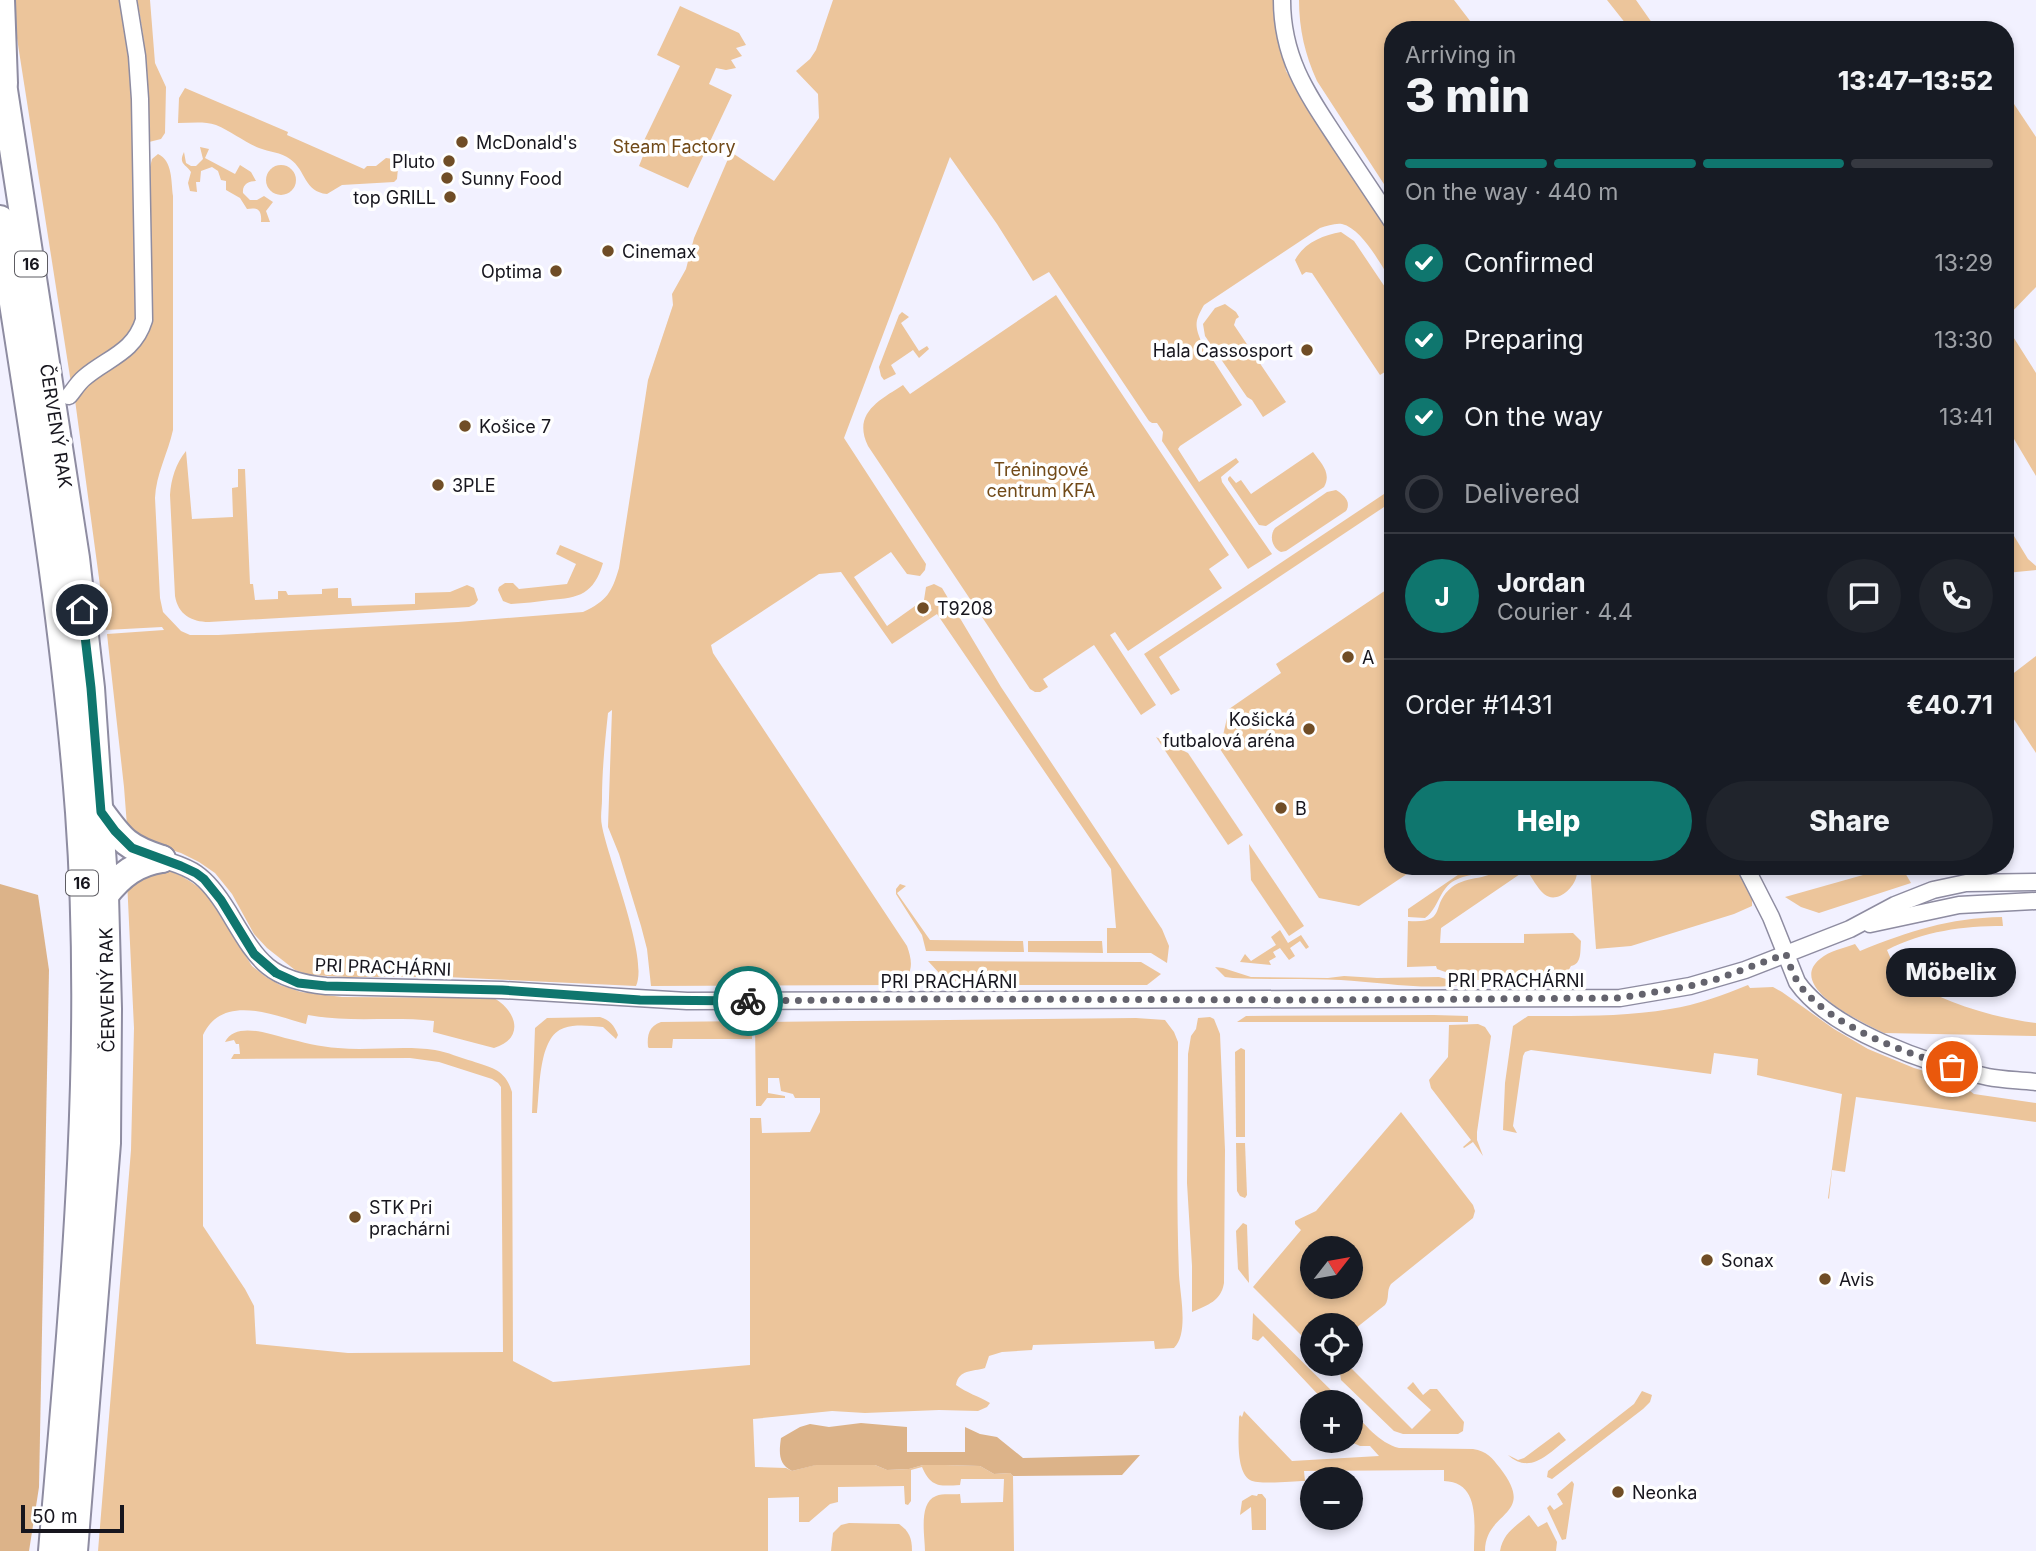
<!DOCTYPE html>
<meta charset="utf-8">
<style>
:root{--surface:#171b24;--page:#20242c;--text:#f1f3f6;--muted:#9ea1a6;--line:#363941;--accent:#0f766e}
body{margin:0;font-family:Inter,sans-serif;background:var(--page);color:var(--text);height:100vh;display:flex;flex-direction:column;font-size:26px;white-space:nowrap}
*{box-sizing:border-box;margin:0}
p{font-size:23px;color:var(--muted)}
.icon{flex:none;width:38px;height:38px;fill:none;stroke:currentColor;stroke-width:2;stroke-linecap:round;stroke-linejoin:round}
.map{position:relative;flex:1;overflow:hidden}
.drawer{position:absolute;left:1384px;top:21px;width:630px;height:854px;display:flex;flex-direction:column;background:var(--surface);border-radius:28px;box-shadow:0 4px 10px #0003}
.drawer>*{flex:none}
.needle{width:46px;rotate:59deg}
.tools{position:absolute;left:1300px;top:1236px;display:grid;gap:14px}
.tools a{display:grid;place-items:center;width:63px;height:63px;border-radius:50%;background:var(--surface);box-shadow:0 4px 10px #0003;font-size:35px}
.scale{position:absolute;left:21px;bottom:18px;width:103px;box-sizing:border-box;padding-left:7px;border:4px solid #17161e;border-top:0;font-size:19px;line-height:24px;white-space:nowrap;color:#17161e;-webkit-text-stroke:5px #fff;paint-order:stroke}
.pin{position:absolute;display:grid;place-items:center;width:60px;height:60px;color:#fff;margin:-30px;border:4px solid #fff;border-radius:50%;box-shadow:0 2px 7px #0007}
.courier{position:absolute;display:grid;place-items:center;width:70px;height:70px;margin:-35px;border:5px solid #0f766e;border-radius:50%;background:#fff;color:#222;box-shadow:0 2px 9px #0007}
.bubble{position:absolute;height:49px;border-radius:24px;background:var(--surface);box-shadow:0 4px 10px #0003;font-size:23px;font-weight:800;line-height:49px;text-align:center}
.head em{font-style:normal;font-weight:800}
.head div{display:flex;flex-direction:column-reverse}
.head{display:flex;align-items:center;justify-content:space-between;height:119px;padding:0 21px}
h1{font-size:46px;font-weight:800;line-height:52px}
.bar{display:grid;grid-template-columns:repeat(4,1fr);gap:10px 7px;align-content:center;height:84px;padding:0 21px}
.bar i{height:9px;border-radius:5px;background:var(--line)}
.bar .selected{background:var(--accent)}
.bar p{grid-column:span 4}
.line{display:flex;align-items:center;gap:18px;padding:0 21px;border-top:2px solid var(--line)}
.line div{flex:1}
.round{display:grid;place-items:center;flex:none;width:74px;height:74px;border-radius:37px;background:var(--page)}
ol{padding:0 21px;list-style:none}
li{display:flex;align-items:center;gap:21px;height:77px}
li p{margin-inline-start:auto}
li .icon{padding:7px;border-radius:50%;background:var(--accent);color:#fff;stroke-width:4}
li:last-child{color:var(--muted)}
li i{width:38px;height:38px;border:4px solid var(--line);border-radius:50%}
.button{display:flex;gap:14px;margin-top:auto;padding:14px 21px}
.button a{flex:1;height:80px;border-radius:42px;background:var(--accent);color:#fff;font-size:28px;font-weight:800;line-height:80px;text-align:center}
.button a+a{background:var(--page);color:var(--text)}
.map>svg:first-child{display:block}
</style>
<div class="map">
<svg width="2036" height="1551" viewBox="0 0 2036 1551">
<rect width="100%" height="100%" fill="#f2f1ff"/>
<g fill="#ecc59b" fill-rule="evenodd">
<polygon points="11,0 123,0 132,59 137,319 131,335 71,383"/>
<path d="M137 0H150L155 63 166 87 165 133 161 139 149 142C148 94 147 47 137 0Z"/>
<path d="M833 0H1275L1278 34 1286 71 1316 120 1393 235V284C1382 267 1363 229 1342 224 1335 223 1327 226 1320 228L1204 305C1195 321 1194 325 1202 343L1242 405 1180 446 1178 449 1199 482 1236 458 1239 462 1221 477 1222 482 1272 554 1248 569 1162 441 1163 432 1157 423H1152L1149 421 1049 272 1033 281 997 224 950 157 844 438 926 564 925 570 920 576 907 574 891 552 854 577 887 626 915 606 923 617 932 610 924 600 926 587 934 584 942 588 1001 687 1162 929 1169 946 1167 963 1151 953H1107V928H1116L1111 869 937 614 892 644 841 572 819 574 711 645 713 653 907 946C913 962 914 977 896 985L651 986 647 949 641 926 619 854 608 827 612 710 608 713C605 742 602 770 602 799 602 808 600 817 602 826 608 859 649 959 636 986L446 977H348L309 975 295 970 267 948 254 934 232 894 215 873 199 862 181 853 136 839 127 826 124 787 107 634 164 630 162 627 106 630 75 400 78 394 152 314 149 171 152 159 158 154C173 161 171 182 173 196V430C168 453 156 474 155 498L160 598 163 612 181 631 190 635H218L458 622 583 612C607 601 612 592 619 568L648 380 673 305 672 294 686 269 694 238 731 152 774 181 819 118 818 94 796 71 810 59 816 50Z"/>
<path d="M1299 0H1454L1477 30H1393V198L1317 81C1305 55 1299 29 1299 0Z"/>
<polygon points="1607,0 1636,0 1657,30 1651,30 1648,25 1636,29 1630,29"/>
<polygon points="680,6 739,33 746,45 736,48 742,56 731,60 736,68 726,70 716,68 709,84 732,95 688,188 639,166 643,156 638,153 680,66 657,55"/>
<path d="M185 88 288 132 287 135 364 169 367 166H376L386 158 393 159 398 168 397 179 394 182 342 185 327 194C304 192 306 170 290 159 281 152 269 152 259 148 244 142 231 131 216 125 204 121 191 123 178 123L179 98Z"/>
<polygon points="2006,92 2036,137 2036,287 2006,318"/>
<path d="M200 147 209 149 205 158 235 174 240 165 251 172 256 181C249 181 242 184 243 193L250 200H257L264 196 273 202 266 211 270 222H261C262 210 258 207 247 209L240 198 226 190V181L221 180 218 171 212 167 201 171 200 182H196L197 192 190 191 188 183 191 172C186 164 178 164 184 152L186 163 191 166H196L203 159Z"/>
<circle cx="281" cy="180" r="15"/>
<path d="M1341 232 1354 241 1393 299V367L1380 375 1312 273 1306 272 1302 275 1295 260C1304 243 1323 235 1341 232Z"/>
<path d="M1056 295 1229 555 1209 569 1222 588 1128 651 1115 632 1110 635 1156 705 1141 715 1094 645 1043 679 1048 687 1040 692H1035L1030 689 868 446C852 413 880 400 903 385L910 394Z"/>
<polygon points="1225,304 1236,312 1239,317 1236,319 1234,325 1286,402 1263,417 1252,400 1247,397 1205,336 1203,324 1215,308"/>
<polygon points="902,312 909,317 901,323 919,351 927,346 929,349 919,358 913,350 891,365 896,374 884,380 881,376 879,367 899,315"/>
<polygon points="2006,330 2012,335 2036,373 2036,476 2014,439 2006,430"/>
<path d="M186 451 192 519 233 517 232 488 238 487V469H245L250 584H253L255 600 278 599V591H286L288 595 322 594V589L338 588V598H351L352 606 415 604V593L450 592 467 585 474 588 478 600 475 604 469 607 209 622C191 622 178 614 175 596L170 495C171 479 176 463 186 451Z"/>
<path d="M1313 452C1321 463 1332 473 1324 487L1266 526 1259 525 1228 480V478L1230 476 1236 483 1241 480 1251 494Z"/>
<polygon points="1393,488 1393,501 1159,657 1180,690 1171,695 1144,654"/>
<path d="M1336 490C1343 494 1352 502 1346 511L1286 551 1281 552C1272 548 1269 536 1275 528L1327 492Z"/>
<polygon points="2014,536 2028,559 2036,566 2036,570 2006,573 2006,541"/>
<path d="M560 545 603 563C594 594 579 598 550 600 537 602 524 603 511 604L503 601 498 590 499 587 505 583H513L519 589 567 584 576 564 556 554Z"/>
<polygon points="1386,590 1393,599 1393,866 1419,866 1359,906 1319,898 1220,749 1229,709 1281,673 1276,664"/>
<polygon points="2036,656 2036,753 2006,707 2006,679"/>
<polygon points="1156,737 1188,753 1243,835 1228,845"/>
<polygon points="1249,844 1304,926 1289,936 1251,880"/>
<path d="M1471 866H1496C1483 876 1466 873 1452 882 1439 891 1438 909 1425 918L1408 917V909Z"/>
<path d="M1504 866H1577C1577 869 1577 876 1576 878 1572 890 1556 904 1544 894 1537 888 1532 877 1526 870L1441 928 1440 943H1524V934L1573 933 1581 941C1580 951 1582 964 1571 966L1563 980H1468L1437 969 1436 966 1407 967 1408 921C1449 924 1429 905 1452 887 1468 875 1489 881 1504 866Z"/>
<polygon points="1590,866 1736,866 1752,895 1752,906 1734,914 1631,946 1596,949"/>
<polygon points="1895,866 1901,866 1911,883 1819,913 1801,907 1785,897"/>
<path d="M166 870C182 875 195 883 207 895L252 966 266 977 280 985 301 992 342 997 494 998C517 1011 525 1039 494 1048L433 1032 434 1021C392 1016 349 1023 308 1015L306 1024C272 1015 223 993 203 1035V1226L245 1289 254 1306 256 1344 348 1353 503 1352 501 1087 498 1083 492 1079 439 1062 410 1058 231 1059 234 1054H240L239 1044H236L234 1040 225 1042C235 1022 267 1033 285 1038 302 1042 320 1047 338 1048 370 1051 403 1045 435 1050 448 1052 460 1058 472 1061 492 1068 505 1069 512 1092L513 1361 553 1382 750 1365V1118H761L762 1133 810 1132 820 1112V1098H795L793 1094 781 1091 779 1078H768V1093L785 1096V1098H767L761 1106H756L755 1022 1136 1018 1165 1020 1174 1032 1178 1042C1178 1119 1176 1197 1179 1275 1180 1294 1189 1334 1174 1348L1155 1349 1154 1341 1033 1345 1032 1350 1002 1352 989 1356 985 1368C972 1372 959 1369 956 1385 967 1393 978 1396 990 1403L987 1407 978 1411 939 1410 865 1413 832 1411 753 1419 755 1467 786 1468 792 1471 815 1465H875L887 1470 909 1469 923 1465H945L980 1466 994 1474 1010 1473 1013 1476 1014 1551H925C925 1536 918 1503 936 1496 943 1493 953 1495 960 1494L961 1503 1003 1502 1004 1479H961L960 1485C940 1486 931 1488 922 1467L911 1470V1501L908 1505 905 1504 904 1486 838 1487V1502L830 1504 809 1522H799V1497L768 1498V1551H98L131 1150 134 1028 127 880Z"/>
<polygon points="900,884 906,886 897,893 930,940 1023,941 1024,952 926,951 922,935 896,894 896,889"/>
<path d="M2002 917 2003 926C1963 926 1924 931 1887 950L1896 971 1936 956 1975 950 1977 962H1999V968L2004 971 2005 977 1951 959 1900 976C1941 1001 1988 1017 2036 1023V1036L1884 1033C1865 1024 1785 987 1820 959 1829 951 1844 948 1855 944L1860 951C1909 931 1949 918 2002 917Z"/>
<polygon points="1280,930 1288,943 1301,935 1309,947 1306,949 1300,941 1290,948 1295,956 1289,960 1280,948 1273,952 1276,957 1269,961 1271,965 1240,962 1245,954 1251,961 1276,945 1271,937"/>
<polygon points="1028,941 1102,941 1103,953 1028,952"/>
<polygon points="928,961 1141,962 1161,974 1147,985 964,985 940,974"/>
<path d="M1215 967 1223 968 1251 977 1328 978 1344 976 1377 978 1439 977 1465 984C1428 991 1379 982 1341 980 1305 978 1269 980 1233 978L1225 977Z"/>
<path d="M1748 985 1750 988 1773 987 1782 992 1834 1029 1868 1049 1914 1068 1955 1080 1974 1094 2036 1103V1122L1856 1097 1845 1172 1832 1170 1829 1199 1828 1198 1842 1094 1757 1075 1758 1059 1714 1053 1711 1074 1531 1050 1525 1052 1523 1056 1513 1126 1517 1133 1503 1130 1505 1083 1513 1026 1528 1016C1575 1016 1623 1017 1670 1009 1697 1005 1723 995 1748 985Z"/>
<polygon points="1434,1015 1468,1016 1468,1022 1237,1022 1246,1016"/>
<path d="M600 1017C610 1020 614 1025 618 1035L616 1039 603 1027C591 1026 576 1024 564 1028 538 1036 540 1090 537 1113H532L535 1028 547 1018Z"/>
<path d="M1210 1017 1214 1019 1220 1034 1225 1150 1224 1283C1221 1301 1208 1305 1192 1312V1266L1187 1183 1188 1054 1191 1036 1196 1029 1198 1018Z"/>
<path d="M751 1021 752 1039H673L672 1048H649L648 1047C647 1035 649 1026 661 1022Z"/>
<polygon points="1478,1024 1485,1027 1491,1036 1477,1132 1477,1140 1483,1156 1473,1142 1464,1148 1463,1147 1471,1140 1431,1088 1429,1080 1448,1057 1449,1025"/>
<polygon points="1241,1048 1245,1050 1245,1137 1236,1137 1235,1052"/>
<path d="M1401 1112 1473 1205 1475 1211 1473 1218 1391 1284C1386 1291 1390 1298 1385 1305L1351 1332V1325H1312V1346L1253 1287 1301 1230 1295 1224V1221L1316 1211ZM1312 1248H1351V1286H1312Z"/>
<polygon points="1236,1143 1245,1143 1247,1195 1245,1198 1240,1196 1237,1191"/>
<polygon points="1243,1223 1247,1225 1249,1283 1238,1269 1236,1231"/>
<polygon points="1253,1313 1258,1318 1343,1402 1325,1402 1263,1336 1258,1341 1252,1339"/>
<polygon points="1346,1368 1352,1369 1412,1429 1431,1410 1407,1388 1413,1382 1423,1395 1430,1389 1437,1389 1464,1422 1463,1431 1458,1434 1403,1434 1394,1431 1341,1380 1340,1373"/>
<polygon points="1642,1391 1652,1395 1650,1402 1643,1409 1552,1479 1547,1477 1548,1471 1634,1404"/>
<path d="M1351 1410C1365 1424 1379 1443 1399 1448L1473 1449C1487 1451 1492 1458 1500 1468 1538 1517 1485 1510 1485 1551H1474C1474 1525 1481 1482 1444 1481V1470L1304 1471 1305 1481C1293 1481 1259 1485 1250 1480 1235 1471 1239 1433 1239 1417L1240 1415 1242 1417 1244 1411 1292 1461 1379 1456 1370 1446H1360L1351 1442 1353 1440 1351 1438Z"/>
<path d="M1559 1432 1566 1440C1548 1454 1530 1475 1508 1455L1518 1460 1524 1458Z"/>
<polygon points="1572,1481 1574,1484 1566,1539 1562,1540 1547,1508 1550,1505 1554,1510 1563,1504 1557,1494"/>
<polygon points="1258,1494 1262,1494 1266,1499 1266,1530 1252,1530 1251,1507 1240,1515 1242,1501 1252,1495 1257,1496"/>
<path d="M1529 1515 1538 1527 1547 1522 1557 1542 1556 1551H1500C1503 1533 1516 1526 1529 1515Z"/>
<path d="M849 1523 899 1524C909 1531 912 1538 912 1551H831L833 1533 841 1525Z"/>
</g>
<g fill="#dcb389">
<polygon points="0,884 38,895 49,970 39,1487 29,1551 0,1551"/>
<path d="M861 1423 907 1427V1452H965V1427L980 1434 997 1437 1023 1458 1140 1455 1122 1475 1013 1476 1010 1473 994 1474 980 1466 945 1465H923L909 1469 887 1470 875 1465H816L792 1471C778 1464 779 1452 781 1438L800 1427 810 1424 829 1427Z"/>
</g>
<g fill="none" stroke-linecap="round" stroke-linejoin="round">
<g stroke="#8e8ca1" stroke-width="19">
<g id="minor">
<path d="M1282 0C1282 59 1308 95 1339 142 1357 169 1375 196 1393 223"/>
<path d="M69 396C74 390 78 383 84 378 107 358 134 353 144 320L140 99 137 56 128 0"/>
<path d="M162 859C173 863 186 866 197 874 210 883 220 898 228 911 257 959 266 980 326 986L502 990 687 1001 1620 998 1690 986 1745 970 1850 929 1895 905 1933 890 1966 883 2036 882"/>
<path d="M1745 866 1771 917 1797 982C1831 1031 1931 1065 1988 1077 2003 1080 2020 1080 2036 1082"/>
<polyline points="1870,924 1959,905 2036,901"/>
</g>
</g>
<g stroke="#8e8ca1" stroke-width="30">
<g id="trunk">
<polyline points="1,0 4,83"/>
<polyline points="0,64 76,558 91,688 105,895 108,1009 107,1143 74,1551"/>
<path d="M0 219C30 416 64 613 79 812 97 1058 73 1306 52 1551"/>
<path d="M101 812C122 841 128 848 162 859"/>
<path d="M105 895C121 875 136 863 162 859"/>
</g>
</g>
<use href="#minor" stroke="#fff" stroke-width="16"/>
<use href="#trunk" stroke="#fff" stroke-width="26"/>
</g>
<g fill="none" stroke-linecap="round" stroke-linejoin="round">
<path stroke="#64636d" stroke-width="7" stroke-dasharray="0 12.6" d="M748 1001 925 999 1327 1000 1620 998 1690 986 1717 979 1786 954C1790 966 1794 978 1802 988 1833 1027 1906 1053 1952 1067"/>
<polyline stroke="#0f766e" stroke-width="9" points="82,610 91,688 101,812 115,831 132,848 181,866 196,873 204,879 221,900 254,954 276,973 298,983 326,986 502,990 640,1000 748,1001"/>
</g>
<g fill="#704d26" stroke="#fff" stroke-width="2.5">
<circle cx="462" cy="142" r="7"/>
<circle cx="449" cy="161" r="7"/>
<circle cx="447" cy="178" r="7"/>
<circle cx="450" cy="197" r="7"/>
<circle cx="608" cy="251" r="7"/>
<circle cx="556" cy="271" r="7"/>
<circle cx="1307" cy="350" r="7"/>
<circle cx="465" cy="426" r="7"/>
<circle cx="438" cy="485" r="7"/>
<circle cx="923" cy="608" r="7"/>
<circle cx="1348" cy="657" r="7"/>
<circle cx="1309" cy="729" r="7"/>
<circle cx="1281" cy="808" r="7"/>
<circle cx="355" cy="1217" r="7"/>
<circle cx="1707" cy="1260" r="7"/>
<circle cx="1825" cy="1279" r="7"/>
<circle cx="1618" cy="1492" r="7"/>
</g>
<g text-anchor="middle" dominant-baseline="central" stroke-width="7" stroke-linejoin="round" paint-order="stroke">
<g fill="#fff" stroke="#5d5c62" stroke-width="2">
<rect x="15" y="251.5" width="32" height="25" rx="5"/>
<rect x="66" y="870.5" width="32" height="25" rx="5"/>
</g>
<g font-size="16" font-weight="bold" fill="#17161e">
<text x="31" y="264">16</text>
<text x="82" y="883">16</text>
</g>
<g font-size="18" fill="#17161e" stroke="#fff" text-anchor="start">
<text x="476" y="142">McDonald's</text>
<text x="435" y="161" text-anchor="end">Pluto</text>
<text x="461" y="178">Sunny Food</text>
<text x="436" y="197" text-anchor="end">top GRILL</text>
<text x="622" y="251">Cinemax</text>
<text x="542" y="271" text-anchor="end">Optima</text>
<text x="1293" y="350" text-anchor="end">Hala Cassosport</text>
<text x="479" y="426">Košice 7</text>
<text x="452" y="485">3PLE</text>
<text x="937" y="608">T9208</text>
<text x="1362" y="657">A</text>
<text x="1295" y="719" text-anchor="end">Košická<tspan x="1295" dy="21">futbalová aréna</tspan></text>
<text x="1295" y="808">B</text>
<text x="369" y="1207">STK Pri<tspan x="369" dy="21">prachárni</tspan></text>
<text x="1721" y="1260">Sonax</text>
<text x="1839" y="1279">Avis</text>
<text x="1632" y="1492">Neonka</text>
</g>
<g font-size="18" fill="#714a18" stroke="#fff">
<text x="674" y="146">Steam Factory</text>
<text x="1041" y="469">Tréningové<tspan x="1041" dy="21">centrum KFA</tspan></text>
</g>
<g font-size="18" fill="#17161e" stroke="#fff">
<text transform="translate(56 426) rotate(81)">ČERVENÝ RAK</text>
<text transform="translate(383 967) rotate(2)">PRI PRACHÁRNI</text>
<text x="1516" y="980">PRI PRACHÁRNI</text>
<text x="949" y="981">PRI PRACHÁRNI</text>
<text transform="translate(107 990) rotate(-91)">ČERVENÝ RAK</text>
</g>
</g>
</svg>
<div class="tools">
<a><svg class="needle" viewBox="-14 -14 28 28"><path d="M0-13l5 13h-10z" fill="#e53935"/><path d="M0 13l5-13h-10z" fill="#9ea1a6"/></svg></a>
<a><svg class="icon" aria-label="locate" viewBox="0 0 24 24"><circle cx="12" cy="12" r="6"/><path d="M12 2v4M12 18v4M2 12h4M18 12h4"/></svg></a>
<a>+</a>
<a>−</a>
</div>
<div class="scale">50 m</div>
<div class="pin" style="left:1952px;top:1067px;background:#ea580c"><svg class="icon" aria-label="bag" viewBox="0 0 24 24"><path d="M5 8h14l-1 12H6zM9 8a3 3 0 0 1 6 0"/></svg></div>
<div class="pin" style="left:82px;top:610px;background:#1f2937"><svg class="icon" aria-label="home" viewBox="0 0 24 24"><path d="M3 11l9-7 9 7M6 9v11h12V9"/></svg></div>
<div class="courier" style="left:748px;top:1001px"><svg class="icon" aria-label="bike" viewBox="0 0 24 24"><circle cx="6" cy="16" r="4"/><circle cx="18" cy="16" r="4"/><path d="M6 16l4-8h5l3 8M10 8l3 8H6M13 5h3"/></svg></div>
<div class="bubble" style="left:1886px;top:948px;width:130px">Möbelix</div>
<section class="drawer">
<div class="head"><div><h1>3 min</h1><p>Arriving in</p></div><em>13:47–13:52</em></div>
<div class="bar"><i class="selected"></i><i class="selected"></i><i class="selected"></i><i></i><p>On the way · 440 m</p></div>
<ol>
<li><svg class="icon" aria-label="check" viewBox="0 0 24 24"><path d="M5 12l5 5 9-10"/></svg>Confirmed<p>13:29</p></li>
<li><svg class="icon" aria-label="check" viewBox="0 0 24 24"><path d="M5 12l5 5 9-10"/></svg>Preparing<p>13:30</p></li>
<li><svg class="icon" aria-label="check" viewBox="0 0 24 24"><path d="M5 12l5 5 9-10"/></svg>On the way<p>13:41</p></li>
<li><i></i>Delivered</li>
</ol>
<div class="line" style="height:126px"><b class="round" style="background:var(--accent);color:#fff">J</b><div><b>Jordan</b><p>Courier · 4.4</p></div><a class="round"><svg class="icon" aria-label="chat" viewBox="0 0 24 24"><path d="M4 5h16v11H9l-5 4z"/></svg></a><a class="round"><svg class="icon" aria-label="phone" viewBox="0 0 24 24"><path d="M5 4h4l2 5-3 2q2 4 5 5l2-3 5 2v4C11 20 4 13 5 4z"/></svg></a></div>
<div class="line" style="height:91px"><div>Order #1431</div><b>€40.71</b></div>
<div class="button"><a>Help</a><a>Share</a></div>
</section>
</div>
